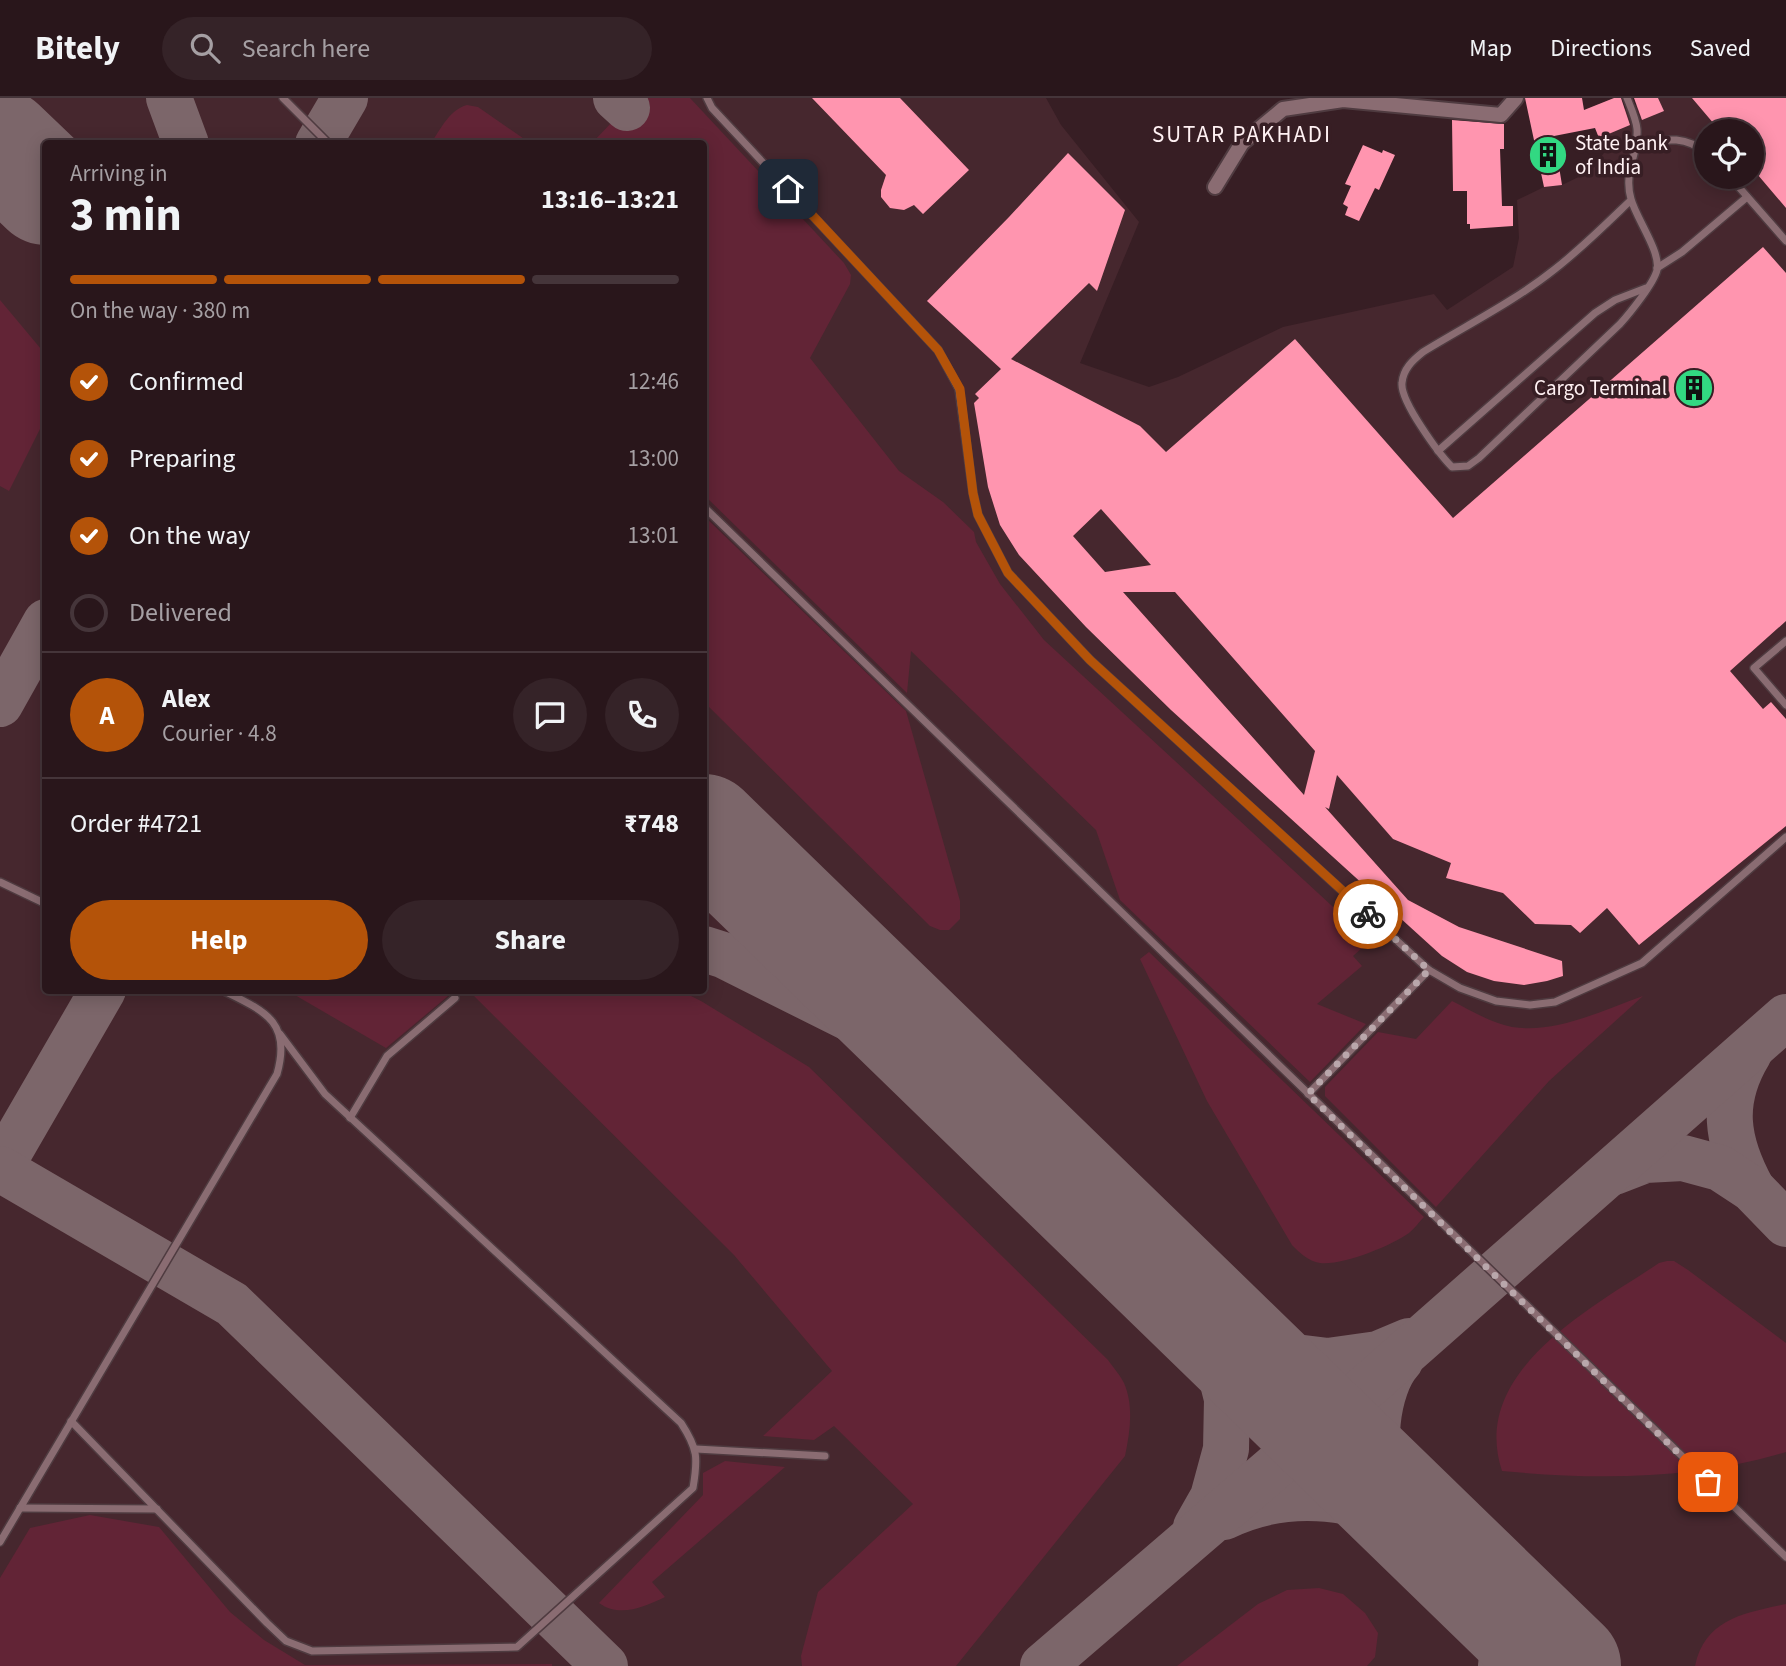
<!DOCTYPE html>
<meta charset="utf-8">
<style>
:root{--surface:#29161b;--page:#352328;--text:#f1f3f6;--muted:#a59fa3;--line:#45353a;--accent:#b45309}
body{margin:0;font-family:"Source Sans 3",sans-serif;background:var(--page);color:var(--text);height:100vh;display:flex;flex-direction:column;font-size:26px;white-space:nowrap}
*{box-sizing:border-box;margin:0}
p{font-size:23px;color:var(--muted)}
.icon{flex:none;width:38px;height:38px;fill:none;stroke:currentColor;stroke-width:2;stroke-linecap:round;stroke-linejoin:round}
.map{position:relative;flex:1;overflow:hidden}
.details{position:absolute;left:42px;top:42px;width:665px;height:854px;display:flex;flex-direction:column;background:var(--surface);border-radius:7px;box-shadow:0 4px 18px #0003,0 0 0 2px var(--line)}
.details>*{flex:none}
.tools{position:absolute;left:1694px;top:21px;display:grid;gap:14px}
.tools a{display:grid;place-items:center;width:70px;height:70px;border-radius:50%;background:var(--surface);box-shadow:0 4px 18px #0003,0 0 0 2px var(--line);font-size:35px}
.pin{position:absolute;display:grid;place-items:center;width:60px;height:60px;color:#fff;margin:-30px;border-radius:14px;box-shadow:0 4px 10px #0006}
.courier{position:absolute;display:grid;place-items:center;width:70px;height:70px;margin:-35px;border:5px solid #b45309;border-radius:50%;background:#fff;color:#222;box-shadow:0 2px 9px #0007}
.headline em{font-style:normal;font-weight:700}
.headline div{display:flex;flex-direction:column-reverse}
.headline{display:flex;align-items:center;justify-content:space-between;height:119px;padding:0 28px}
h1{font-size:46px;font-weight:700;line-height:52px}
.bar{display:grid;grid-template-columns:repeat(4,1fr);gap:10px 7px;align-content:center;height:84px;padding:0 28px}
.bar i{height:9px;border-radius:5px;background:var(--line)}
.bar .current{background:var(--accent)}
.bar p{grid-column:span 4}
.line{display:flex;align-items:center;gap:18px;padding:0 28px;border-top:2px solid var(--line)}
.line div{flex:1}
.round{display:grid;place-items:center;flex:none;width:74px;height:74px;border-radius:37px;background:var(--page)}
ol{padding:0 28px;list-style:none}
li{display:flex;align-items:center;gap:21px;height:77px}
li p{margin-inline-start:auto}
li .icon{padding:7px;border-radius:50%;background:var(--accent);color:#fff;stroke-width:4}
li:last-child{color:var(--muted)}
li i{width:38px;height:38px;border:4px solid var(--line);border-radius:50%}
.button{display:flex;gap:14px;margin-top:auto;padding:14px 28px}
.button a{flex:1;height:80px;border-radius:42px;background:var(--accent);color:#fff;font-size:28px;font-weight:700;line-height:80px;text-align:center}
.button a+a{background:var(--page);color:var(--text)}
header{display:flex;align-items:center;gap:42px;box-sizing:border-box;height:98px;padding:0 35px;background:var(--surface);border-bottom:2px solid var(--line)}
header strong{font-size:33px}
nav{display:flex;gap:38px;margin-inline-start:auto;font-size:24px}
.search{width:490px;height:63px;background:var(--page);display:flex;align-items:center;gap:18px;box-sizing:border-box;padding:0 24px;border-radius:38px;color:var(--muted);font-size:26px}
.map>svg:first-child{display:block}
</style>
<header>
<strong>Bitely</strong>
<div class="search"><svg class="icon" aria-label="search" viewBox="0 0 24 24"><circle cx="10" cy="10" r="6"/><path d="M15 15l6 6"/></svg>Search here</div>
<nav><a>Map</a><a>Directions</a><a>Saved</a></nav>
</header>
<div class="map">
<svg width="1786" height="1568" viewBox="0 0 1786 1568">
<rect width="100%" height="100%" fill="#371e24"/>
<path fill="#46272e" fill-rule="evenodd" d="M0 0H1046L1061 27 1139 124 1080 265 1149 289 1178 279 1283 229 1434 196 1447 212 1513 169 1519 140 1517 102 1544 89 1562 87 1589 74 1611 46 1600 22 1642 4V0H1786V1568H0ZM1706 33H1752V79H1706ZM46 46H704V892H46Z"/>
<g fill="#622436">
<polygon points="635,0 690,0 844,165 851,177 850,186 810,260 899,373 943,404 974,434 976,444 1000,486 1044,542 1370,843 1353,858 1362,868 1317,906 1366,926 1310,984 1120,802 1096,732 911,553 907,595 704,397 704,46 592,45"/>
<path d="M467 7 478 9 530 45H431C441 31 449 12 467 7Z"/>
<polygon points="0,202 46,257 45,321 9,393 0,388"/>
<polygon points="704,418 906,613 960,803 960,821 949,832 940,832 930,828 704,604"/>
<path d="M1149 854 1424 1119C1419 1124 1414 1131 1409 1135 1391 1148 1341 1168 1320 1165 1308 1163 1300 1155 1292 1147L1207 1003 1140 861Z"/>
<path d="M679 892 701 903 809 969 1108 1262C1113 1269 1120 1277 1124 1285 1134 1308 1130 1334 1125 1358L956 1568H802L801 1558 818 1494 913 1406 834 1328 814 1342 763 1338 832 1273 734 1157 469 893Z"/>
<polygon points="288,893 454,893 386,950"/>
<path d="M1643 898 1549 983 1436 1109 1325 998V989L1378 934 1416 941 1452 903C1470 912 1491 925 1512 929 1556 936 1603 912 1643 898Z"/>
<path d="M1667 1163H1674L1688 1172 1786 1245V1354C1694 1382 1597 1382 1502 1373 1469 1273 1592 1210 1659 1165Z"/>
<path d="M725 1363 785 1369 652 1484 665 1499C644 1509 620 1520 599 1505L703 1397V1375Z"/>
<polygon points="90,1417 159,1429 230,1514 264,1542 305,1567 552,1566 552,1568 0,1568 0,1480 30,1430"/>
<polygon points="1319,1490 1343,1496 1365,1515 1378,1535 1375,1559 1367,1568 1177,1568 1258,1506 1287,1492"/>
<path d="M1786 1506V1568H1695C1705 1521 1744 1515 1786 1506Z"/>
</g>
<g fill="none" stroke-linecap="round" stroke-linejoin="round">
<g stroke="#7c666a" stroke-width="46">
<polyline points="169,0 186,46"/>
<polyline points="616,0 627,10"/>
<polyline points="318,46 345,0"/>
<polyline points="0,606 46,524"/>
<polyline points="704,851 723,857 947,969"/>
<path d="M1749 955C1720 1003 1726 1043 1752 1091"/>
<polyline points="0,1070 103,892"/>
<polyline points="0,1071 232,1206 605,1568"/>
<polyline points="1614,1074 1645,1062 1683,1060 1720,1070 1752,1091 1786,1126"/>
<polyline points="1193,1207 1232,1238 1279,1257 1328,1263 1378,1256 1409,1243"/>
<polyline points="1194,1210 1215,1253 1227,1301 1226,1351 1213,1399 1196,1429"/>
<path d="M1400 1263C1376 1289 1369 1358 1387 1389 1394 1400 1404 1410 1412 1419"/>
<path d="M1224 1419C1288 1388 1347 1400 1412 1419"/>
<path d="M1473 1479C1491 1508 1506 1532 1501 1568"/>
<polyline points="1043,1568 1320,1330 1786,919"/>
</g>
<g stroke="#7c666a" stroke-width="112">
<polyline points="0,47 46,91"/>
<polyline points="704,732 1565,1568"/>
</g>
</g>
<g fill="#ff95af" fill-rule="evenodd">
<polygon points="812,0 900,0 969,72 923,116 914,107 904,112 890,110 881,99 881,92 886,77"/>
<polygon points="1525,0 1582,0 1584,12 1614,0 1621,0 1630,27 1599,40 1595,30 1554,38 1562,87 1544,89"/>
<polygon points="1634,0 1658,0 1664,13 1642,22"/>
<polygon points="1692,0 1786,0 1786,110 1752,70 1752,33 1720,33"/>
<polygon points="1452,22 1504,26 1504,51 1500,51 1502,108 1513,108 1513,128 1470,131 1470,126 1467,126 1467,93 1453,93"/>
<polygon points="1363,47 1382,55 1383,52 1395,57 1379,92 1375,90 1359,123 1345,117 1348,109 1343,106 1351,88 1345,86"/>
<path d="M1068 55 1125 112 1097 193 1089 185 1011 261 1140 328 1166 354 1295 241 1453 420 1763 149 1786 175V523L1730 573 1763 611 1771 604 1786 621V728L1639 847 1607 810 1580 835 1571 827 1535 826 1503 795 1446 780 1451 765 1393 741 1337 677 1329 711 1325 709 1408 802 1459 829 1562 863 1563 878 1547 883 1524 887 1494 883 1467 874 1442 858 1171 612 1086 529 1019 457 1000 427 988 389 974 305 979 300 975 296 1001 271 927 203 1009 119ZM1101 411 1151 467 1105 474 1073 438ZM1123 494H1175L1315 653 1304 697Z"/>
</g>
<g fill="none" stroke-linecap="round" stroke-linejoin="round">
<g stroke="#4f3b40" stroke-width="10">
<g id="lane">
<polyline points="283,0 329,46"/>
<polyline points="707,0 712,10 938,252 959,291 973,395 978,417 1008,475 1090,562 1429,872 1460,890 1496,903 1530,907 1555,904 1642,865 1786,739"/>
<path d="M1627 0C1631 10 1636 21 1637 31 1639 56 1623 73 1631 101 1636 120 1661 154 1657 172 1654 185 1630 215 1620 226L1479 360 1468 368 1452 369C1439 356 1400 303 1402 285 1403 271 1413 262 1423 254 1467 227 1515 203 1555 171 1582 150 1606 126 1631 102"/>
<path d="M1636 46C1663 42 1684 36 1706 55"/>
<polyline points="1730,79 1786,143"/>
<polyline points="1657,170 1682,154 1747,99"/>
<polyline points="1438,353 1595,215 1615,202 1646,190"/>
<polyline points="704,409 1786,1459"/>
<polyline points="1786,543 1754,570 1786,607"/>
<polyline points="0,784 46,806"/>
<polyline points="1308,996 1429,872"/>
<polyline points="350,1020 387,958 455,900"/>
<path d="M71 1323 267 1525 286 1543 312 1553 517 1549 693 1390C698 1360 698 1351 681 1325L325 996 280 936"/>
<polyline points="696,1351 825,1358"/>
<polyline points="20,1410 157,1411"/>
<path d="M0 1444 277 976C292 923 264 913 222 892"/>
</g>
</g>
<g stroke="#4f3b40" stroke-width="18">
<polyline id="street" points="1215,89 1242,45 1283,11 1343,2 1501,17 1516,0"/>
</g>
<use href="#lane" stroke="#8a6c72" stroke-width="7"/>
<use href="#street" stroke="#8a6c72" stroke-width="14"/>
</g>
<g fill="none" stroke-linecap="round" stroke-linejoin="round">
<polyline stroke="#b9a7ab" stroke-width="7" stroke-dasharray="0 12.6" points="1368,816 1429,872 1308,996 1708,1384"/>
<polyline stroke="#b45309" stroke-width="9" points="788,91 938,252 960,291 973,395 978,417 1008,475 1090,562 1368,816"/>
</g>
<defs>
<g id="building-disc" transform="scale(2.0125)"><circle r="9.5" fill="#32d882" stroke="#371e24"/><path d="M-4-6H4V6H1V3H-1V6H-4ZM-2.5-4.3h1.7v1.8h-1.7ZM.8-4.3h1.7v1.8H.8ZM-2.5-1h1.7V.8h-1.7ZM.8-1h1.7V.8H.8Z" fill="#111"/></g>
</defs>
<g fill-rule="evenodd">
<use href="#building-disc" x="1548" y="57"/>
<use href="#building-disc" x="1694" y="290"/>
</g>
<g text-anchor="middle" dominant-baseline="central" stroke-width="7" stroke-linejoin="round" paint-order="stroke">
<g font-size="21" fill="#fff1f3" stroke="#371e24" text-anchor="start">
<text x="1575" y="45">State bank<tspan x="1575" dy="24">of India</tspan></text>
<text x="1667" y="290" text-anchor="end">Cargo Terminal</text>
</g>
<g font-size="23" letter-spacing="2" fill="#fff1f3" stroke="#371e24">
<text x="1242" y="36">SUTAR PAKHADI</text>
</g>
</g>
</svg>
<div class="tools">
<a><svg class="icon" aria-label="locate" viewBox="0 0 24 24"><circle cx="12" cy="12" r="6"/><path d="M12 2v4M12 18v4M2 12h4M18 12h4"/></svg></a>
</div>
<div class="pin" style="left:1708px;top:1384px;background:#ea580c"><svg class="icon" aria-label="bag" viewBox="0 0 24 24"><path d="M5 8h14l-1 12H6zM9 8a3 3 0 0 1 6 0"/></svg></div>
<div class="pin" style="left:788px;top:91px;background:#1f2937"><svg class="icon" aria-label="home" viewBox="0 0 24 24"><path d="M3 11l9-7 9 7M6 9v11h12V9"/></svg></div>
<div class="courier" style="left:1368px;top:816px"><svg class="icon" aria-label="bike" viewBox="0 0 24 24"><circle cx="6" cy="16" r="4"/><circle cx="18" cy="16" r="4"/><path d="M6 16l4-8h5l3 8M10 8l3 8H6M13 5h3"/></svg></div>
<section class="details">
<div class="headline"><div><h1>3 min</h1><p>Arriving in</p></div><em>13:16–13:21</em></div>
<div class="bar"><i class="current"></i><i class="current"></i><i class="current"></i><i></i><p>On the way · 380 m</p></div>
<ol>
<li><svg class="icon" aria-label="check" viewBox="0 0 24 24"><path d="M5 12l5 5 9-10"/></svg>Confirmed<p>12:46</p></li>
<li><svg class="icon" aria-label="check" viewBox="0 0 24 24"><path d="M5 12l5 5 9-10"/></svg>Preparing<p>13:00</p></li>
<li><svg class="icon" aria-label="check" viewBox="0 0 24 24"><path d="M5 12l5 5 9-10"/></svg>On the way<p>13:01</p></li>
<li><i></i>Delivered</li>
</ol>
<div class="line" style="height:126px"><b class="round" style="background:var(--accent);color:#fff">A</b><div><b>Alex</b><p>Courier · 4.8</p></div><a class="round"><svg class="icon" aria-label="chat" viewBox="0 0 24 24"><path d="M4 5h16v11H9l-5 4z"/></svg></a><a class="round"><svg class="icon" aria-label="phone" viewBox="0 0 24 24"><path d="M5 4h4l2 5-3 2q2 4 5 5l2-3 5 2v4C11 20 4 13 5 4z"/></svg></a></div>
<div class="line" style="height:91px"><div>Order #4721</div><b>₹748</b></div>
<div class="button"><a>Help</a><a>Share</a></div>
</section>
</div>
